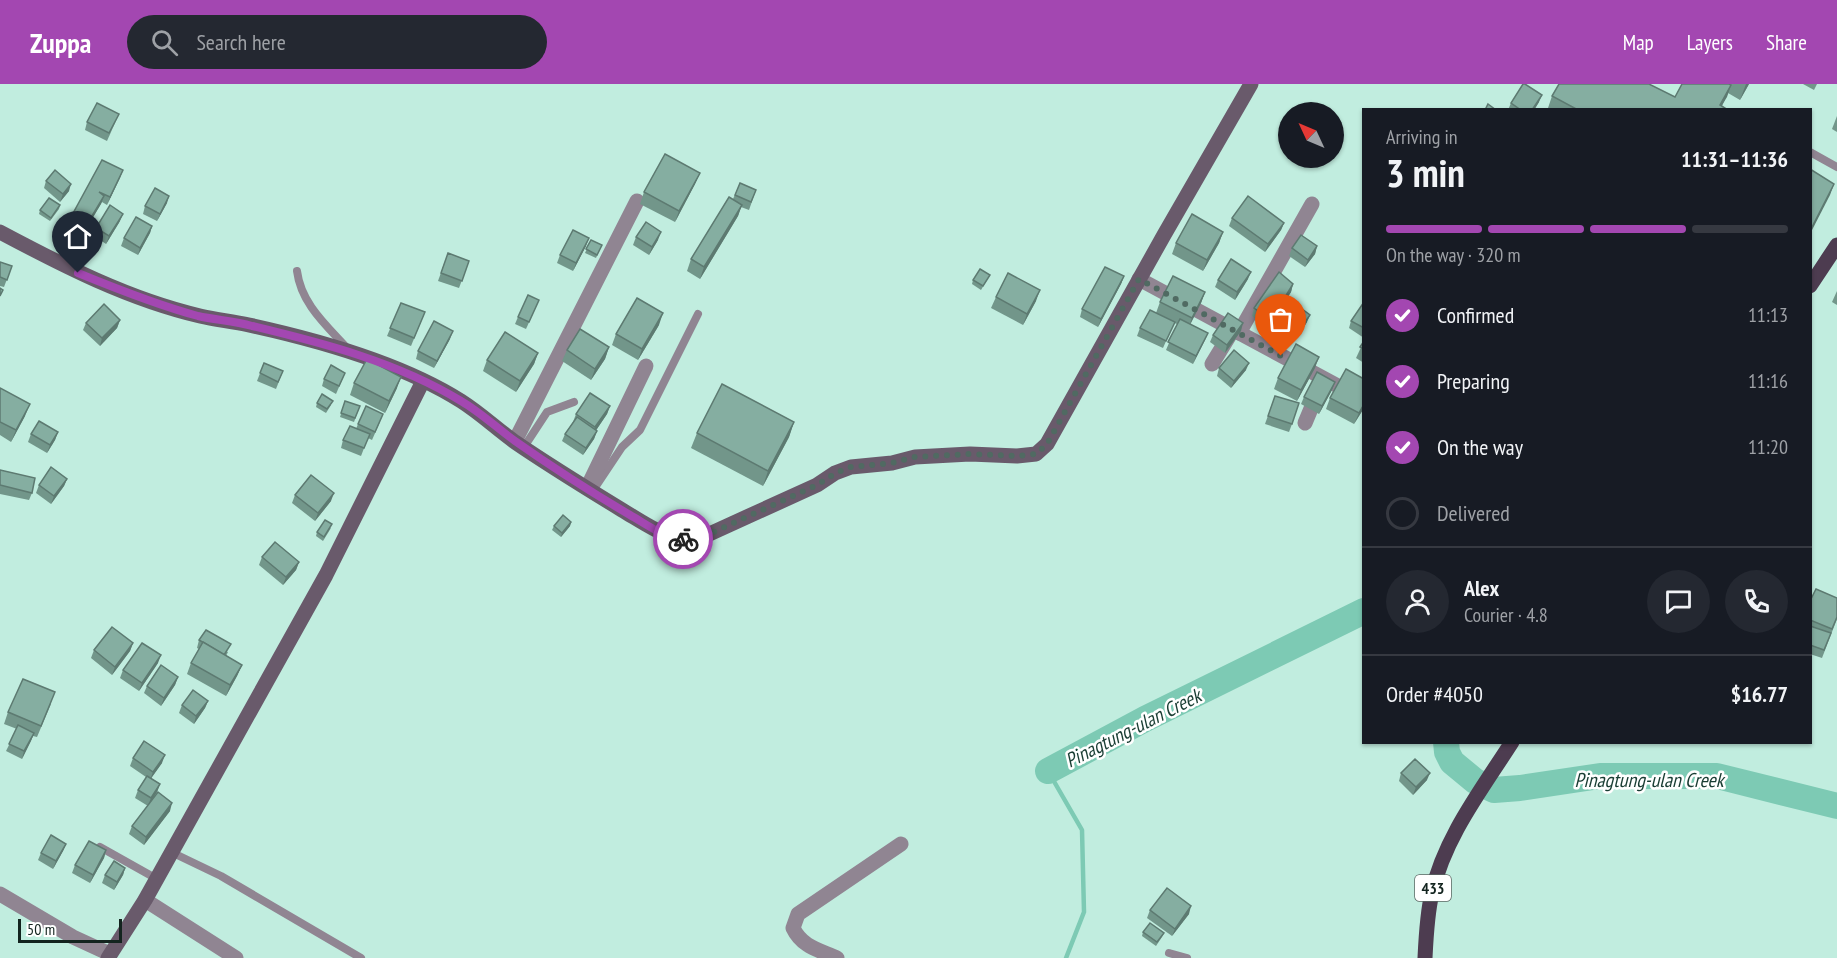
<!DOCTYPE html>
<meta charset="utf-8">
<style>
:root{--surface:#171b24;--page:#242831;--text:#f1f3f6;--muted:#9ea1a6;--line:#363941;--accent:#a347b1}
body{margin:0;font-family:"PT Sans Narrow",sans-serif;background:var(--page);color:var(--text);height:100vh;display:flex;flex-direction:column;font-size:22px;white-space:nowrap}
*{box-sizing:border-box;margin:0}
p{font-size:20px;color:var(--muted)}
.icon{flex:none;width:33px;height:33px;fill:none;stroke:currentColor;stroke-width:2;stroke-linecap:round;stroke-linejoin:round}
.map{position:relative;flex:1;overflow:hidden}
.details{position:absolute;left:1362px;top:24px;width:450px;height:636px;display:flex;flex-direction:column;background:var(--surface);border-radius:0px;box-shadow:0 2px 4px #0004}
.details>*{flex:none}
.needle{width:39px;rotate:314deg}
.buttons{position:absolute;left:1278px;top:18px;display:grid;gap:12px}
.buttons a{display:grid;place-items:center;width:66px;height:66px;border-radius:50%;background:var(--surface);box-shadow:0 2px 4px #0004;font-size:30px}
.scale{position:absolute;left:18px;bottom:15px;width:104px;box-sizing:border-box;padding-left:6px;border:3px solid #13241f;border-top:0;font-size:16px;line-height:21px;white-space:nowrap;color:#13241f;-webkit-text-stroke:4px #fff;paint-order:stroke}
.pin{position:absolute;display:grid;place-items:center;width:51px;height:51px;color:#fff;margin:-62px -26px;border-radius:50% 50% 50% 0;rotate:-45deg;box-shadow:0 0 6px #0007}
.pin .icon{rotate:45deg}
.courier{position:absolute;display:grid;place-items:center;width:60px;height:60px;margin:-30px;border:4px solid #a347b1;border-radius:50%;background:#fff;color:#222;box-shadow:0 2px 8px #0007}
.headline em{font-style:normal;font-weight:700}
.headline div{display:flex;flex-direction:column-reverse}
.headline{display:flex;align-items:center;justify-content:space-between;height:102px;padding:0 24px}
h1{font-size:39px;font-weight:700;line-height:45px}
.bar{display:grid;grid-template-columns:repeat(4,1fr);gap:9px 6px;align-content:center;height:72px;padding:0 24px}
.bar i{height:8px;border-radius:4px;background:var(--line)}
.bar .current{background:var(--accent)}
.bar p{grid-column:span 4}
.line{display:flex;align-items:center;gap:15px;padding:0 24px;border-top:2px solid var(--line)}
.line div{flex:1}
.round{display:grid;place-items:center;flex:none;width:63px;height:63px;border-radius:32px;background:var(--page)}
ol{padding:0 24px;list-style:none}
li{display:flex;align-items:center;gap:18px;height:66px}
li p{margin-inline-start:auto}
li .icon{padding:6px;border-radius:50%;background:var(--accent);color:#fff;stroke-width:4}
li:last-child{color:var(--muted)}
li i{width:33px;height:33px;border:3px solid var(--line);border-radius:50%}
header{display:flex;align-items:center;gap:36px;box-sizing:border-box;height:84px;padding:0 30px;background:var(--accent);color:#fff}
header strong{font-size:28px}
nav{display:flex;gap:33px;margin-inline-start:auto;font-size:21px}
.search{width:420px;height:54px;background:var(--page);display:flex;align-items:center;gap:15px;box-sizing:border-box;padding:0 21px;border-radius:33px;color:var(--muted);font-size:22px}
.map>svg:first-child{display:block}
</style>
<header>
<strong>Zuppa</strong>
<div class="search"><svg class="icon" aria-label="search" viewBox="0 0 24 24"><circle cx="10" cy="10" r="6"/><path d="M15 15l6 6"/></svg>Search here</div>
<nav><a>Map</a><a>Layers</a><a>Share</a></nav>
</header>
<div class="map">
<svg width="1837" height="874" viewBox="0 0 1837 874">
<rect width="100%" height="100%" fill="#c1eddf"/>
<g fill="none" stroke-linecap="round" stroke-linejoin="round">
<polyline stroke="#7dcab4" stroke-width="4.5" points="1048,687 1082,746 1084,828 1066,874"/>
<g stroke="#7dcab4" stroke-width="26">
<polyline points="1446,658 1447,668 1452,678 1475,697 1494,706 1520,704 1600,692 1717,692 1837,722"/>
<polyline points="1048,687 1145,635 1364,527"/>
</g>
<g stroke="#908592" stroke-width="8">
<polyline points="1810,68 1837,83"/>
<path d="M297 187C301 219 325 240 346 263"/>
<polyline points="524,363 547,328 574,318"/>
<polyline points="592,408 622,363 640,346 698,230"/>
<polyline points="100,763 157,795"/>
<polyline points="171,768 221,792 361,874"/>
<polyline points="1169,869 1187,874"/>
</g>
<g stroke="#908592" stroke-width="15">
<polyline points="1139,195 1364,316"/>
<polyline points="1239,249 1312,120"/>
<polyline points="1212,280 1231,249"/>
<polyline points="1305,339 1318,308"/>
<polyline points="515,357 637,117"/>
<polyline points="587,404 646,282"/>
<polyline points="0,810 73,853 110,870"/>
<polyline points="145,816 236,874"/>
<path d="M837 874C819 866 802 863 793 844L798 830 901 760"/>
</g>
<g stroke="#695a6b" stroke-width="15">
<path d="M0 148C64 182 128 215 200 232 216 236 232 237 249 241 318 256 401 279 461 317 480 329 497 345 515 358 550 382 586 404 622 426 639 436 656 448 674 454 684 457 695 454 705 452L817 401 835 389 851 383 892 379 915 373 970 370 1017 372 1036 370 1047 360 1164 151 1251 0"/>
<polyline points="108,874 145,816 326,491 423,297"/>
</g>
<g stroke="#4d3c50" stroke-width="15">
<polyline points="1810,202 1837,161"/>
<path d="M1425 874C1426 853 1427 830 1432 809 1444 754 1482 705 1512 658"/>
</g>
</g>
<g fill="#72968a">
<polygon points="1682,0 1749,0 1740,16 1728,9 1722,22 1728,26 1552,26 1548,24 1552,12 1675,13"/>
<polygon points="1803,0 1817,0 1814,6"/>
<polygon points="1539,18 1534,26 1508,26 1511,19"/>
<polygon points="119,30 107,57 85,46 87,38"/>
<polygon points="1837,32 1837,48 1832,45"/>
<polygon points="123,86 107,121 102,118 83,150 68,141 71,133"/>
<polygon points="700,89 695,100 675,138 640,120 644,108"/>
<polygon points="46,97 69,107 60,118 44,104"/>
<polygon points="740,99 756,106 749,126 741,123 738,132 700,195 687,187 691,175 733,115"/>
<polygon points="167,119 157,137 143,130 145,122"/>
<polygon points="60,121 59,125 50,137 39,130 40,126"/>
<polygon points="1232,134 1284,139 1281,146 1265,168 1229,142"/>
<polygon points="120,137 106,160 93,151 96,144"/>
<polygon points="152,142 150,149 138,171 121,162 124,154"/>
<polygon points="1223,148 1219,159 1203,187 1172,170 1176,159"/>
<polygon points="636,153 658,156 649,171 633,161"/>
<polygon points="591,156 602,161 596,174 585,169"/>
<polygon points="586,162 573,187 557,179 560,171"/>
<polygon points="1317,162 1315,170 1305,183 1289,172 1292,164"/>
<polygon points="448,169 469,177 459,204 438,197"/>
<polygon points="0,178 12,182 4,203 0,202"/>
<polygon points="990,191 981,206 972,200 973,196"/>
<polygon points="1124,192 1121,200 1098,243 1080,233 1082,225"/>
<polygon points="1248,195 1235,216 1215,203 1218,196"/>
<polygon points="1293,200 1291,208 1268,244 1252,232 1254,224"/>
<polygon points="1837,207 1837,221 1832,218"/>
<polygon points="1205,208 1201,219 1190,240 1208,249 1193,280 1166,266 1177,240 1174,239 1163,264 1137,252 1140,244 1156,229 1160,218"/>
<polygon points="996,213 1036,217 1023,241 991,224"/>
<polygon points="539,216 526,245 515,240 518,233"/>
<polygon points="1364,218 1364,254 1349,244 1351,237"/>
<polygon points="401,219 425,228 411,262 387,252"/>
<polygon points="1280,230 1307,238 1298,252 1277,238"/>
<polygon points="120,236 117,244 100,262 83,246 86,239"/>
<polygon points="659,241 638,276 612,261 616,250"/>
<polygon points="1241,247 1225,269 1210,258 1213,251"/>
<polygon points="450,255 434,284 416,275 418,267"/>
<polygon points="1364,257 1364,279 1356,274"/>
<polygon points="609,263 605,275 591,296 562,277 567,266"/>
<polygon points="538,269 534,280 516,308 483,287 487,276"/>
<polygon points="264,279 283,287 276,305 257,297"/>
<polygon points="1219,284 1246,286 1231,304 1217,292"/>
<polygon points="1315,284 1297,317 1274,305 1278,294"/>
<polygon points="345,289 336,310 322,302 324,295"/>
<polygon points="1335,298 1332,306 1319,330 1301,320 1304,313"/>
<polygon points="354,299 397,304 385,329 350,311"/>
<polygon points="0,304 25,332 11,358 0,351"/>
<polygon points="1275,312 1292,340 1289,348 1265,340"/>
<polygon points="1330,314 1364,324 1354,340 1326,325"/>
<polygon points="345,317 360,322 354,338 340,333"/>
<polygon points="317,319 331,321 326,329 316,323"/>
<polygon points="610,322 607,330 596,346 597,347 594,355 583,371 562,357 565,350 573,338 576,330"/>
<polygon points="380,338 372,356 368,354 361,372 341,364 343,356 356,345 358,340"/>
<polygon points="794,338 789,353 763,402 691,364 697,349"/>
<polygon points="58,348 55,356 47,369 28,358 31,350"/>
<polygon points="0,387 32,409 29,416 0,410"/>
<polygon points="67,395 64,402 51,420 36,409 39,401"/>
<polygon points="295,411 331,417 315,437 292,419"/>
<polygon points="571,438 570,442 561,453 552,446 554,442"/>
<polygon points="331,444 323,457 316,452 317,448"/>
<polygon points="262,473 299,478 296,486 283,501 259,481"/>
<polygon points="1837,514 1837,535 1822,574 1810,570 1810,517"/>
<polygon points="199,556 228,568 226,572 242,581 237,592 226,612 187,590 191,579 199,565 197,564"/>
<polygon points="133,559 130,567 112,591 91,574 94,566"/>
<polygon points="158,579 139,607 120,594 123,586"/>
<polygon points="178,593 175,601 161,622 144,609 147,602"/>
<polygon points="208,617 205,624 194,640 179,629 182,621"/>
<polygon points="51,620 37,653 33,652 22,675 6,667 17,645 4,640 8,628"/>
<polygon points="133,674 162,679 151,694 160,700 157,708 152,716 170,727 144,761 129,750 132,742 148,722 135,714 138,706 146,693 130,682"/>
<polygon points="1401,689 1427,696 1413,711 1399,697"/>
<polygon points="66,760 63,767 53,785 38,776 41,769"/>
<polygon points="106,766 104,774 90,799 72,789 75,781"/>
<polygon points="125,784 123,791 114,806 102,799 105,791"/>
<polygon points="1150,826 1189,830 1172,852 1147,834"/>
<polygon points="1143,848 1164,849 1162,853 1156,862 1142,852"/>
</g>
<g fill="#5d7a71">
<polygon points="1746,0 1749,0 1740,16"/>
<polygon points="1731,1 1727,13 1719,26 1720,21"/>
<polygon points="1542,11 1539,18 1534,26 1532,26"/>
<polygon points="123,86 120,94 107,121 110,113"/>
<polygon points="700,89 695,100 675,138 679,127"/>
<polygon points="71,100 69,107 60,118 63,110"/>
<polygon points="1834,100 1830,111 1810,150 1810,147"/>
<polygon points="104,112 101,120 83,150 86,142"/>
<polygon points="169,112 167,119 157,137 160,130"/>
<polygon points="742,121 738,132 700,195 704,183"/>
<polygon points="123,130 120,137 106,160 109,152"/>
<polygon points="1284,139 1281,146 1265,168 1268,160"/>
<polygon points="152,142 150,149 138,171 140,164"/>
<polygon points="661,148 658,156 649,171 652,163"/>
<polygon points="1223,148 1219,159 1203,187 1207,176"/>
<polygon points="589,154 586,162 573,187 576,179"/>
<polygon points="1317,162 1315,170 1305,183 1308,176"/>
<polygon points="1251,188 1248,195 1235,216 1237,208"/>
<polygon points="1124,192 1121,200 1098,243 1101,235"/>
<polygon points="1293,200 1291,208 1268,244 1271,236"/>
<polygon points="1040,206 1036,217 1023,241 1027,230"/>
<polygon points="1205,208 1201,219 1188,245 1192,234"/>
<polygon points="663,229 659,241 638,276 642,265"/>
<polygon points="1310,231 1307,238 1298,252 1301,244"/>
<polygon points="120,236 117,244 100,262 102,254"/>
<polygon points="1243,239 1241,247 1225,269 1227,261"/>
<polygon points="453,247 450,255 434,284 437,277"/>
<polygon points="1208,249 1205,256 1193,280 1196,272"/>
<polygon points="609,263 605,275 591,296 595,285"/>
<polygon points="538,269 534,280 516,308 520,297"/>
<polygon points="1319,273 1315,284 1297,317 1301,306"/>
<polygon points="1249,279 1246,286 1231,304 1234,297"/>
<polygon points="401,293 397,304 385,329 389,317"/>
<polygon points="1335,298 1332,306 1319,330 1322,322"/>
<polygon points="30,320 25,332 11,358 16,346"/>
<polygon points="1364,320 1364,324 1354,340 1359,329"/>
<polygon points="610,322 607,330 593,351 595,343"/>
<polygon points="794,338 789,353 763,402 768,387"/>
<polygon points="597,347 594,355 583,371 586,364"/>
<polygon points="58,348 55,356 47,369 50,361"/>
<polygon points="67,395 64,402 51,420 54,412"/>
<polygon points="334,409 331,417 315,437 318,429"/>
<polygon points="571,438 570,442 561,453 562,449"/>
<polygon points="299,478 296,486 283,501 286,493"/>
<polygon points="133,559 130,567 112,591 115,583"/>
<polygon points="161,571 158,579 139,607 142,599"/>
<polygon points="242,581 237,592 226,612 230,601"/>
<polygon points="178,593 175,601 161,622 164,614"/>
<polygon points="208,617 205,624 194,640 196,632"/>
<polygon points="34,649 31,657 22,675 24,667"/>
<polygon points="165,671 162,679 150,696 153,688"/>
<polygon points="1430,689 1427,696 1413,711 1416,703"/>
<polygon points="160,700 157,708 148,722 151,714"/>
<polygon points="172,719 170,727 144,761 146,753"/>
<polygon points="66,760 63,767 53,785 56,777"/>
<polygon points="106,766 104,774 90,799 93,791"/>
<polygon points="125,784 123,791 114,806 117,798"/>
<polygon points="1191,822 1189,830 1172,852 1175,845"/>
</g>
<g fill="#85aea1" stroke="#5d7a71" stroke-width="1.5">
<polygon points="1523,0 1525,0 1542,11 1532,26 1521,26 1511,19"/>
<polygon points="1559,0 1649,0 1675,13 1682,0 1729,0 1731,1 1720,21 1728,26 1578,26 1552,12"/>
<polygon points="97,19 119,30 109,49 87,38"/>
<polygon points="1488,20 1496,26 1485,26"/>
<polygon points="665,70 700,89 679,127 644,108"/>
<polygon points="102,76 123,86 110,113 99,108 104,112 86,142 71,133"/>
<polygon points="1810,85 1834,100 1811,145 1810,145"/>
<polygon points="55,86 71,100 63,110 46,97"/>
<polygon points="740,99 756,106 751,118 735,111"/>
<polygon points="155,104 169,112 160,130 145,122"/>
<polygon points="1248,112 1284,139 1268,160 1232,134"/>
<polygon points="729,113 742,121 704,183 691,175"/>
<polygon points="49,114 60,121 51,134 40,126"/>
<polygon points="110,121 123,130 109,152 96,144"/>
<polygon points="1192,130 1223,148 1207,176 1176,159"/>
<polygon points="136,133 152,142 140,164 124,154"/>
<polygon points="646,138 661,148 652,163 636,153"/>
<polygon points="573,146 589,154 576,179 560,171"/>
<polygon points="1301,151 1317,162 1308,176 1292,164"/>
<polygon points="591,156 602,161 597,171 586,165"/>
<polygon points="448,169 469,177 462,197 441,189"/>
<polygon points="1231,175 1251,188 1237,208 1218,196"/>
<polygon points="0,178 12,182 7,196 0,193"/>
<polygon points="1105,183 1124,192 1101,235 1082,225"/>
<polygon points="980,185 990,191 983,202 973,196"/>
<polygon points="1279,188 1293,200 1271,236 1254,224"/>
<polygon points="1008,189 1040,206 1027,230 996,213"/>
<polygon points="1173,192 1205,208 1192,234 1160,218"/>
<polygon points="0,204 3,206 0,212"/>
<polygon points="528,211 539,216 529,238 518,233"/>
<polygon points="637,214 663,229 642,265 616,250"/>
<polygon points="1290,216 1310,231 1301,244 1280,230"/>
<polygon points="1364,218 1364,244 1351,237"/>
<polygon points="401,219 425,228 414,254 390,244"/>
<polygon points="104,220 120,236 102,254 86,239"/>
<polygon points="1150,226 1175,238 1166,257 1140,244"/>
<polygon points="1228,229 1243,239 1227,261 1213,251"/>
<polygon points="1180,235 1208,249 1196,272 1168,258"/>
<polygon points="434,237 453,247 437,277 418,267"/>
<polygon points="580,245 609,263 595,285 567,266"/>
<polygon points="505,248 538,269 520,297 487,276"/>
<polygon points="1364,257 1364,265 1360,263"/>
<polygon points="1296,260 1319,273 1301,306 1278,294"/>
<polygon points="1234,266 1249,279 1234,297 1219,284"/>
<polygon points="367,275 401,293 389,317 354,299"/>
<polygon points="264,279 283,287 278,298 260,289"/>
<polygon points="331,281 345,289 339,302 324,295"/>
<polygon points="1346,285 1364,295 1364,320 1359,329 1330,314"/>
<polygon points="1317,288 1335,298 1322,322 1304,313"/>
<polygon points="722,300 794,338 768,387 697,349"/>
<polygon points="0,304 30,320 16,346 0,338"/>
<polygon points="590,309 610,322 595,343 576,330"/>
<polygon points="322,310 333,317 327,325 317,319"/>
<polygon points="1275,312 1299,319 1292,340 1268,332"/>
<polygon points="345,317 360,322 355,334 341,329"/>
<polygon points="366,322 383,330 375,348 358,340"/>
<polygon points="577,333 597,347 586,364 565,350"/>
<polygon points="39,337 58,348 50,361 31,350"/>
<polygon points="350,342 370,350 364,364 343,356"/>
<polygon points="51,383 67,395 54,412 39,401"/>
<polygon points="0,386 35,394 32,409 0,401"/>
<polygon points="311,391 334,409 318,429 295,411"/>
<polygon points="563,431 571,438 562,449 554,442"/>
<polygon points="325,436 332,440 324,453 317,448"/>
<polygon points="275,458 299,478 286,493 262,473"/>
<polygon points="1816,505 1837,514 1837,533 1832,545 1810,536 1810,517"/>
<polygon points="1810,542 1831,549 1824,566 1810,561"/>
<polygon points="112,543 133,559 115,583 94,566"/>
<polygon points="206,546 231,560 224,571 199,556"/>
<polygon points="203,558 242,581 230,601 191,579"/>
<polygon points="142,559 161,571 142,599 123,586"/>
<polygon points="161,581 178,593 164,614 147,602"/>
<polygon points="23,595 55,608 41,642 8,628"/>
<polygon points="193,606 208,617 196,632 182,621"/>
<polygon points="18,641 34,649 24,667 9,660"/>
<polygon points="144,657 165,671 153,688 133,674"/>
<polygon points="1415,675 1430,689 1416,703 1401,689"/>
<polygon points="147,692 160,700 151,714 138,706"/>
<polygon points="158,708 172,719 146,753 132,742"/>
<polygon points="51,751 66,760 56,777 41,769"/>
<polygon points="89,757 106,766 93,791 75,781"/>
<polygon points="114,777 125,784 117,798 105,791"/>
<polygon points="1167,804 1191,822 1175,845 1150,826"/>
<polygon points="1150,839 1164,849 1157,858 1143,848"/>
</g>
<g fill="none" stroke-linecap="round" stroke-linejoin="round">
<polyline stroke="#506a62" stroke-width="6" stroke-dasharray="0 10.8" points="683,455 705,452 817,401 836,389 851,383 892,379 915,373 970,370 1017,372 1036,370 1047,360 1139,195 1281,272"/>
<path stroke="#a347b1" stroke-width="8" d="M78 189C117 205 157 221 198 232 216 236 234 237 252 242 323 259 397 278 461 317 480 328 497 344 515 357 552 383 591 408 630 431 646 440 664 454 683 455"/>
</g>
<g text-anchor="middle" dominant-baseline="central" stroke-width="5" stroke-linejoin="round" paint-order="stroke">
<rect fill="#fff" stroke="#5a6662" stroke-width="1.5" x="1415" y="791" width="36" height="26" rx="4.5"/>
<g font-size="16" font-weight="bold" fill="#13241f">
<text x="1433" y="804">433</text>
</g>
<g font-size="20" font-style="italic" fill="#193d33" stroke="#fff">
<text transform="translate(1133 644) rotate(-27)">Pinagtung-ulan Creek</text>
<text x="1649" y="696">Pinagtung-ulan Creek</text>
</g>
</g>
</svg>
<div class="buttons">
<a><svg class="needle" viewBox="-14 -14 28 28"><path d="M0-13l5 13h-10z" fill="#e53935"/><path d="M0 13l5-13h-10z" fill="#9ea1a6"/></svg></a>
</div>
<div class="scale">50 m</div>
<div class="pin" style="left:1281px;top:272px;background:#ea580c"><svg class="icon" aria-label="bag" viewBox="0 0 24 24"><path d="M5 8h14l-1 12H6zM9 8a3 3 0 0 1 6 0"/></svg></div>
<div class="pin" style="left:78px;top:189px;background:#1f2937"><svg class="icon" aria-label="home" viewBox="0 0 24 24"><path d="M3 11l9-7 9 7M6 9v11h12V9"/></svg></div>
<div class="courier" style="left:683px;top:455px"><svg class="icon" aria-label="bike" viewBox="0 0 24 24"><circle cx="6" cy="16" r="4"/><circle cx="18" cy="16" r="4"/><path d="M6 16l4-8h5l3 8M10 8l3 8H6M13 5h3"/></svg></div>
<section class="details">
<div class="headline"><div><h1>3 min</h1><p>Arriving in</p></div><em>11:31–11:36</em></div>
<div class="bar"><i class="current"></i><i class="current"></i><i class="current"></i><i></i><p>On the way · 320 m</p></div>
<ol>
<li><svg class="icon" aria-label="check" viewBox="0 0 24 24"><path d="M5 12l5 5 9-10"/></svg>Confirmed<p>11:13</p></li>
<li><svg class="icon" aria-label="check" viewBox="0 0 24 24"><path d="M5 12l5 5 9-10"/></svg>Preparing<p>11:16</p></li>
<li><svg class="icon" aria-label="check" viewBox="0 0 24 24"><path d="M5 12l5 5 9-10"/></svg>On the way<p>11:20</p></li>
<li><i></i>Delivered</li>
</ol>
<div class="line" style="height:108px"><a class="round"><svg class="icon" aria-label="person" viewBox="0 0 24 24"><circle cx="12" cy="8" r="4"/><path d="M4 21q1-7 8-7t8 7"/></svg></a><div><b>Alex</b><p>Courier · 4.8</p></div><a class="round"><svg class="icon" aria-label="chat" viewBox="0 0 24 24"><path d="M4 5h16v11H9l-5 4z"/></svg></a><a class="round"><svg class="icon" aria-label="phone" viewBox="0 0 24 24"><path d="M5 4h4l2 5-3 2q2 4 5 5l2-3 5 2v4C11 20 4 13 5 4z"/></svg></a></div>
<div class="line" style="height:78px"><div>Order #4050</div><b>$16.77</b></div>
</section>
</div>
